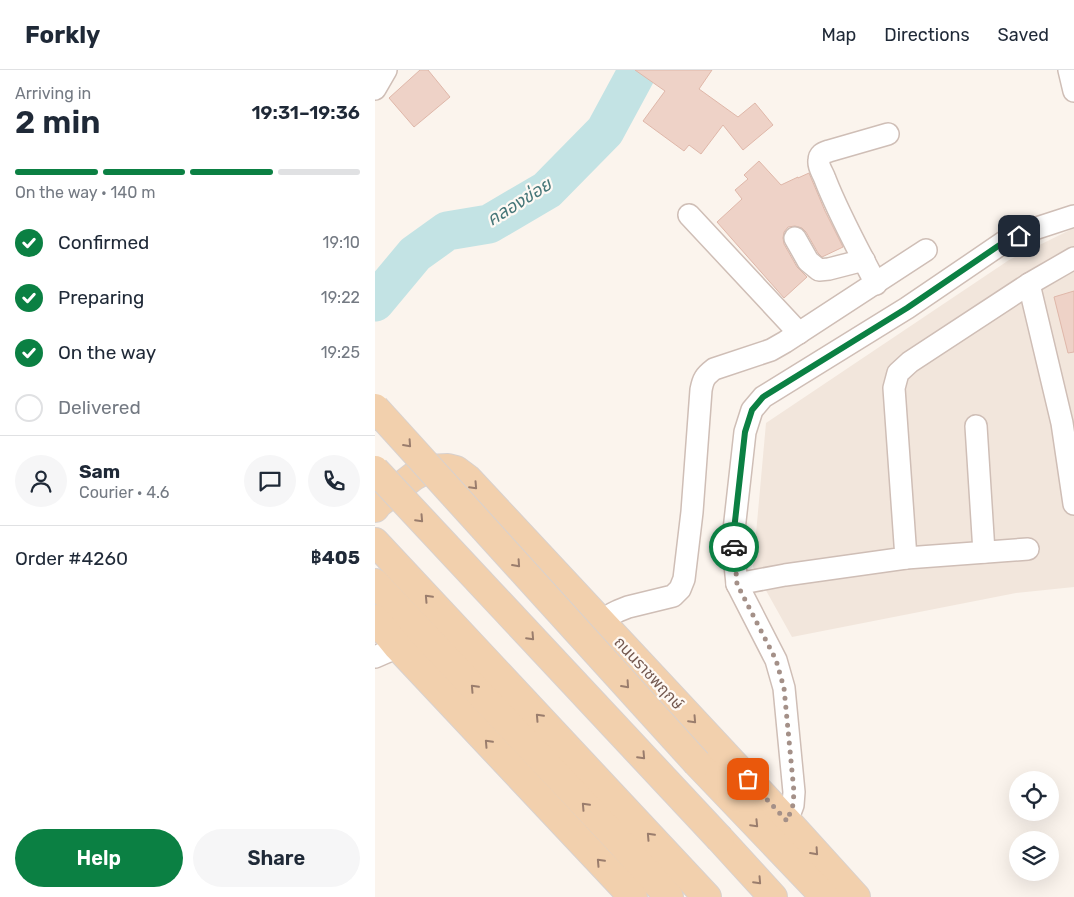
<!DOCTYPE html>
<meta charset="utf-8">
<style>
:root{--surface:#fff;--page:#f6f6f7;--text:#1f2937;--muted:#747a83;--line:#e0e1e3;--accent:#0b8043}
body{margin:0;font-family:Rubik,"Noto Sans Thai",sans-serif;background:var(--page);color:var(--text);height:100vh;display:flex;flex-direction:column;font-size:19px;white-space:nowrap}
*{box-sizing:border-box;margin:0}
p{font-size:16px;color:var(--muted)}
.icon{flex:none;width:28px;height:28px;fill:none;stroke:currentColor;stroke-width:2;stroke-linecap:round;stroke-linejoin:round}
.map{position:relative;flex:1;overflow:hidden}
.sheet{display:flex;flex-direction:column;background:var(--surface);width:375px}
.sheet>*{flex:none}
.fabs{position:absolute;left:634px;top:701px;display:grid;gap:10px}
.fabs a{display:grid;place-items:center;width:50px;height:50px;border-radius:50%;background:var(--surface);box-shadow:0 5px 20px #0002;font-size:25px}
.pin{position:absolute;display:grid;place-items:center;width:42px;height:42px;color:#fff;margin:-21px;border-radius:10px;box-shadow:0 2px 8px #0006}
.courier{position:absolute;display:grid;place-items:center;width:50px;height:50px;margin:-25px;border:4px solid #0b8043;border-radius:50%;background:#fff;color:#222;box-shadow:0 1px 6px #0007}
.summary em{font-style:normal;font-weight:600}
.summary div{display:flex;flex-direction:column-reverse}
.summary{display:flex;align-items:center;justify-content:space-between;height:85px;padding:0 15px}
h1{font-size:32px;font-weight:600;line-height:38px}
.bar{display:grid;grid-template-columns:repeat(4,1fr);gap:8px 5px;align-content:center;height:60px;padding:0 15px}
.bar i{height:6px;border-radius:4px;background:var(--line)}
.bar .on{background:var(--accent)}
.bar p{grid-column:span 4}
.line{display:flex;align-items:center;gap:12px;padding:0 15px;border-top:1px solid var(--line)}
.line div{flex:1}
.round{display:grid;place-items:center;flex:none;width:52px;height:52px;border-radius:26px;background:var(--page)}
ol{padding:0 15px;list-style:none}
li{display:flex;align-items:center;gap:15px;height:55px}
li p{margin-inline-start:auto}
li .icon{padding:5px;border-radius:50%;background:var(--accent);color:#fff;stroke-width:4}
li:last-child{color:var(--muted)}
li i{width:28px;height:28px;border:2px solid var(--line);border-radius:50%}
.action{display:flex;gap:10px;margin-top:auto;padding:10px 15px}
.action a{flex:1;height:58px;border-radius:30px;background:var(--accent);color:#fff;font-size:20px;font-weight:600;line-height:58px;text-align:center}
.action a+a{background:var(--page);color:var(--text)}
header{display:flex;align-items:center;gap:30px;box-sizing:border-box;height:70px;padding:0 25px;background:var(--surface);border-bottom:1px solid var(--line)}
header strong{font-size:24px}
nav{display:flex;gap:28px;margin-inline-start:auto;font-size:18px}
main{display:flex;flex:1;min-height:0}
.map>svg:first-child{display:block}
</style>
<header>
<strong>Forkly</strong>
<nav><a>Map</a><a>Directions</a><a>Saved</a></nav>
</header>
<main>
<section class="sheet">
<div class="summary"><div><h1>2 min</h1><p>Arriving in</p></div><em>19:31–19:36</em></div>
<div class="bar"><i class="on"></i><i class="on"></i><i class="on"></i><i></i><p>On the way · 140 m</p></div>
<ol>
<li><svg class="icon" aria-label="check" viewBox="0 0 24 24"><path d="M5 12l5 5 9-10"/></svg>Confirmed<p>19:10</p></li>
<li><svg class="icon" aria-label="check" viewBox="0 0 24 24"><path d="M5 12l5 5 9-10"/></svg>Preparing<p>19:22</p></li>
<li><svg class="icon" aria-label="check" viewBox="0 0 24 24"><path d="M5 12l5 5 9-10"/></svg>On the way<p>19:25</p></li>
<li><i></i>Delivered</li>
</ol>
<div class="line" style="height:90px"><a class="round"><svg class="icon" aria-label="person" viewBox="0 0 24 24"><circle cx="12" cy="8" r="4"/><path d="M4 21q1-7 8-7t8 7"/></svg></a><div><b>Sam</b><p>Courier · 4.6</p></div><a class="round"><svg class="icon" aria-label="chat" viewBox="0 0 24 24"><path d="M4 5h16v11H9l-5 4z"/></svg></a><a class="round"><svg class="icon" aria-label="phone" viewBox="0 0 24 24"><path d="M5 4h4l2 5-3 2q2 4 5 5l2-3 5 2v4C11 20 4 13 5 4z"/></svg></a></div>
<div class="line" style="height:65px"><div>Order #4260</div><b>฿405</b></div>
<div class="action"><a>Help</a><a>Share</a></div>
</section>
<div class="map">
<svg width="699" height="827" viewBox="0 0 699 827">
<rect width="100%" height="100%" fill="#fbf4ed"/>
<polygon fill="#f2e6dc" points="699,158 699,517 641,523 417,567 378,497 391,353 634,190"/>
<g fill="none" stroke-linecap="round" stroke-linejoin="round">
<polyline stroke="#c3e3e4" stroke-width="39" points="0,232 40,184 72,161 114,154 172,120 230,61 263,0"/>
</g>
<g fill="#eed2c7" stroke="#dfb7a9">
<polygon points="45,0 53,0 75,27 39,57 14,28"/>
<polygon points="260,0 337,0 324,19 363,47 380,33 398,55 368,80 348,55 326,84 314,75 309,81 268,51 290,21"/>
<polygon points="384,91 406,115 423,107 423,108 434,103 450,141 468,177 447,187 443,183 431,162 427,158 420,156 413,157 409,162 408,168 409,174 422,197 432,207 409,228 342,152 367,129 360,120 373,109 369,105"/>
<polygon points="699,221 699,282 693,283 679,227"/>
</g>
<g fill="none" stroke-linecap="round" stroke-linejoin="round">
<g stroke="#cfbeb6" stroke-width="24">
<g id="minor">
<polyline points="694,0 699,21"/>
<polyline points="0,19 11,0"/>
<polyline points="314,145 424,263"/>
<polyline points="420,168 433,191 444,200 454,199 489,190"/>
<path d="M501 214C483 179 464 145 450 109 448 103 443 97 444 91 444 84 448 83 454 81L513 64"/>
<polyline points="654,214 687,353 699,434"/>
<polyline points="601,356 609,482"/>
<polyline points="531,488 653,479"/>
<polyline points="362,514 410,505 531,488 519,318 523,303 535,292 654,214 699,188"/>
<path d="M228 554 237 544 243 541 253 537 298 526 305 519 309 509 317 442 326 320C328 309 330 306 339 299L396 280 410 272 551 180"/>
<polyline points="0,587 23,577"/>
<polyline points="412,751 418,735 419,722 409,618 401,590 362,514 360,495 358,469 370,362 377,340 388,327 532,238 629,172 659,159 699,146"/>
</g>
</g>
<g stroke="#d8d1ce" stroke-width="30">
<g id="major">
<polyline points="0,438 3,434 39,406 52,399 73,398 81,400 93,409 412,751 481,827"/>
<polyline points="0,472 332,827"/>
<polyline points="0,513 244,771 294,827"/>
<polyline points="0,549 23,577 258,827"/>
<polyline points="322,693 450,827"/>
<polyline points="345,769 398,827"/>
</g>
</g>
<use href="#minor" stroke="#fff" stroke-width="21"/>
<use href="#major" stroke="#f2d0ad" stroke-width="28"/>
<g stroke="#d8d1ce" stroke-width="30" stroke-linecap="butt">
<g id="major-bridge">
<polyline points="0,338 322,693"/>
<polyline points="0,400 345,769"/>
</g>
</g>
<use href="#major-bridge" stroke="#f2d0ad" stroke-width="28"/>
</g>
<defs><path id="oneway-chevron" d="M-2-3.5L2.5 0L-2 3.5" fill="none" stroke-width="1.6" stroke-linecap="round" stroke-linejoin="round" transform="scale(1.25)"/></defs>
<g stroke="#9a7d6d">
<use href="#oneway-chevron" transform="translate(33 374) rotate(48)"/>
<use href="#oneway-chevron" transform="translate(99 416) rotate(47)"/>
<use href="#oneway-chevron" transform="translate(45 449) rotate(47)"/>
<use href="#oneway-chevron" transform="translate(142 494) rotate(48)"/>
<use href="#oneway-chevron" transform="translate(53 528) rotate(-133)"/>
<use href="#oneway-chevron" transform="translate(156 567) rotate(47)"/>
<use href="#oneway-chevron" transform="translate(251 615) rotate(48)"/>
<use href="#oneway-chevron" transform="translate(99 618) rotate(-133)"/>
<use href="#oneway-chevron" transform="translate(164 647) rotate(-133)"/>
<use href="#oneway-chevron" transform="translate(318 650) rotate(47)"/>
<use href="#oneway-chevron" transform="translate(113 673) rotate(-133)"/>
<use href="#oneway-chevron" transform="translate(267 686) rotate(47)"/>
<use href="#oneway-chevron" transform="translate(210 736) rotate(-133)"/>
<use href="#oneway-chevron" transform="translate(380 754) rotate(46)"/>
<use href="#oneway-chevron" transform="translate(275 766) rotate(-133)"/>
<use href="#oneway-chevron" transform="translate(440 782) rotate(48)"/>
<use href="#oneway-chevron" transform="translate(225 792) rotate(-133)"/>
<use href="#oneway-chevron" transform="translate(383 811) rotate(47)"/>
</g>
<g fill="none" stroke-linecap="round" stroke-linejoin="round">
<polyline stroke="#a49088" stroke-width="5" stroke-dasharray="0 9" points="359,477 362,514 401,590 409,618 419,722 418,735 412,751 373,709"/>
<polyline stroke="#0b8043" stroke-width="6" points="359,477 358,469 370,362 377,340 388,327 532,238 629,172 644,166"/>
</g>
<g text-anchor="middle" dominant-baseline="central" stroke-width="4.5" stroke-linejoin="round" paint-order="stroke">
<g font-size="16" fill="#755a51" stroke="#fef9f4">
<text transform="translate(274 603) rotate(47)">ถนนราชพฤกษ์</text>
</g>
<g font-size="18" font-style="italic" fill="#467678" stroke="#fef9f4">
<text transform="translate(144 132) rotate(-32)">คลองข่อย</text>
</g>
</g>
</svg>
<div class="fabs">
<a><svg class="icon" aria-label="locate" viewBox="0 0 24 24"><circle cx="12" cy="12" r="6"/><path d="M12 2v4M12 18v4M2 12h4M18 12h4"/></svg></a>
<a><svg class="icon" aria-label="layers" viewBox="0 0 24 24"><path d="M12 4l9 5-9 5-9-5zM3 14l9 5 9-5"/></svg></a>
</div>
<div class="pin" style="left:373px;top:709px;background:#ea580c"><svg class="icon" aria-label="bag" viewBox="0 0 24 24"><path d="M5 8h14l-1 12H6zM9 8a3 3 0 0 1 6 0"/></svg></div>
<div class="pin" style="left:644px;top:166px;background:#1f2937"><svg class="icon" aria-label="home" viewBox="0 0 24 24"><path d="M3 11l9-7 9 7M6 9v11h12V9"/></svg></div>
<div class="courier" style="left:359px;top:477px"><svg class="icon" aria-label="car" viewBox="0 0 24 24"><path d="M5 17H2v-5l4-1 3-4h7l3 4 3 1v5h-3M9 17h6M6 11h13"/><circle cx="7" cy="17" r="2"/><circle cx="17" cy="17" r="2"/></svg></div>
</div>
</main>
